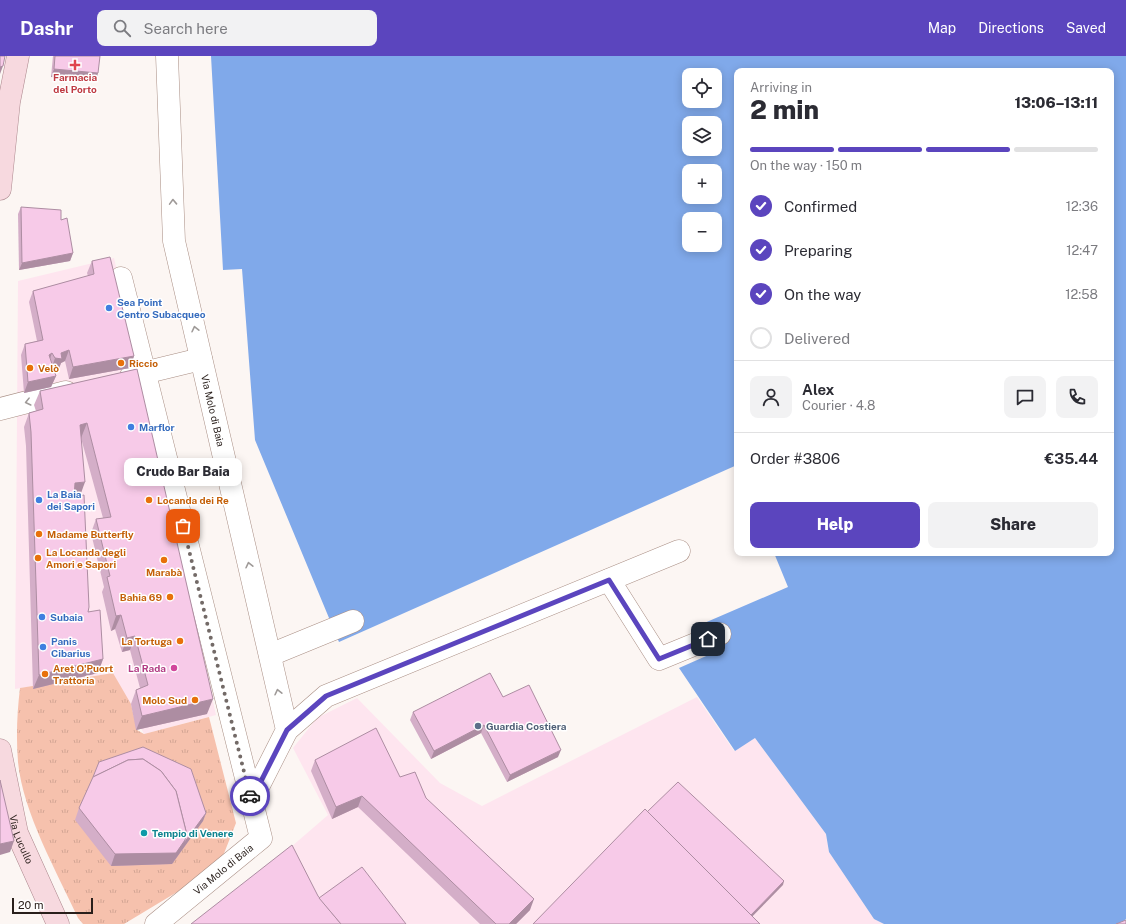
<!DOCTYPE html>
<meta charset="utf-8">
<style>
:root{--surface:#fff;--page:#f2f2f3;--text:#2b2b33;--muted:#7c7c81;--line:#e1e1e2;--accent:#5b45be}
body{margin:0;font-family:"Public Sans",sans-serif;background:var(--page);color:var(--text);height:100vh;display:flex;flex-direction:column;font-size:15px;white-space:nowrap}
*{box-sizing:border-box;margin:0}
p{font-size:13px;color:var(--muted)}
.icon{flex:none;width:22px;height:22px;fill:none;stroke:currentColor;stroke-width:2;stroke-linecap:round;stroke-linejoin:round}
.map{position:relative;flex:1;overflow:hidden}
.sheet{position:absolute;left:734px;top:12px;width:380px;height:488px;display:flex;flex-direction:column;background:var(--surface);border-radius:8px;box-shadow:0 2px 10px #0003}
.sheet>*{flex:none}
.controls{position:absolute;left:682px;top:12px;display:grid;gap:8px}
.controls a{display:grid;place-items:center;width:40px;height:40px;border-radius:8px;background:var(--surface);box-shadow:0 2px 10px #0003;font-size:20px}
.scale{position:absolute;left:12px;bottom:10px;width:81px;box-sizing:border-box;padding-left:4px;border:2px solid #291f1b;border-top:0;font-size:11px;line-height:14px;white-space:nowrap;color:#291f1b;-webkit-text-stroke:3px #fff;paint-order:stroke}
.pin{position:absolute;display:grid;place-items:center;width:34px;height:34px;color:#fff;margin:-17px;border-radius:8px;box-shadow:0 2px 6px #0006}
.courier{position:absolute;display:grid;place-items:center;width:40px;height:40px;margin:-20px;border:3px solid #5b45be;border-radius:50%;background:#fff;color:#222;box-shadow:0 1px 5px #0007}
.bubble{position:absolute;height:28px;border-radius:8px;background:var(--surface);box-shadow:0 2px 10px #0003;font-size:13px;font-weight:800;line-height:28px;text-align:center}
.summary em{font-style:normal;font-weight:800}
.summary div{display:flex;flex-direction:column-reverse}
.summary{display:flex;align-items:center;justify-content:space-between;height:68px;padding:0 16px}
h1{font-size:26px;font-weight:800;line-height:30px}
.bar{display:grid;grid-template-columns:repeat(4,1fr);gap:6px 4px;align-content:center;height:48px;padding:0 16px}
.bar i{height:5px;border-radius:3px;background:var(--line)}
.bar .current{background:var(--accent)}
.bar p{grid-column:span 4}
.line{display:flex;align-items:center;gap:10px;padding:0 16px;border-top:1px solid var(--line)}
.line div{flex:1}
.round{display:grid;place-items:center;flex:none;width:42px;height:42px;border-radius:8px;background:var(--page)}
ol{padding:0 16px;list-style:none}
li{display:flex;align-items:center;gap:12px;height:44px}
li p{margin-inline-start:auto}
li .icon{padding:4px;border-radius:50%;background:var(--accent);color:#fff;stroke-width:4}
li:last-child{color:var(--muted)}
li i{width:22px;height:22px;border:2px solid var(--line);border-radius:50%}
.button{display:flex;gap:8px;margin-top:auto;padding:8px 16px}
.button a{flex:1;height:46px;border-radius:8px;background:var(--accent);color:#fff;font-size:16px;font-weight:800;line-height:46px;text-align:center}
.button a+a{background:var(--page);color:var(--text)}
header{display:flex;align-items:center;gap:24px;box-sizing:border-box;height:56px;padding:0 20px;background:var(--accent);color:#fff}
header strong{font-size:19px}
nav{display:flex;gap:22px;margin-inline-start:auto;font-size:14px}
.search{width:280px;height:36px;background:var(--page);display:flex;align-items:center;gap:10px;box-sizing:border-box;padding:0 14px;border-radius:8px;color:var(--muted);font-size:15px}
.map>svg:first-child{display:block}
</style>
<header>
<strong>Dashr</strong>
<div class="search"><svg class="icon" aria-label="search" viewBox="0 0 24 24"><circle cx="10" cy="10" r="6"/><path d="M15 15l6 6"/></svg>Search here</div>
<nav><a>Map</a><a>Directions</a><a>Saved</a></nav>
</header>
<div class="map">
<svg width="1126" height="868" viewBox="0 0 1126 868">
<defs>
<pattern id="grass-tufts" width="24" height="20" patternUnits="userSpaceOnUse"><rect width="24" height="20" fill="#f6c1ad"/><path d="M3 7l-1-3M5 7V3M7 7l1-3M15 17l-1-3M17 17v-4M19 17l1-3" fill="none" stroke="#d3a594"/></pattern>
</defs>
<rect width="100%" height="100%" fill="#fcf6f3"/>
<g fill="#fee5ef">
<polygon points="114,202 216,659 144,678 113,617 15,633 18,225"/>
<polygon points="697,641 734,695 755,682 826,778 829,796 874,863 884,868 202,868 328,759 293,692 317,662 357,642 440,727 482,750"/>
</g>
<path fill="url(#grass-tufts)" d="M113 617 131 648 137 674 144 678 209 661 236 767 223 800 207 818 124 868H83L78 862C57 816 23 757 18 706 16 681 17 657 20 632Z"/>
<path fill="#80a9ea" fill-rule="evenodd" d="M211 0H1126V863L1120 868H884L874 863 829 796 826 778 755 682 735 695 679 612 713 597 702 568 788 531 774 497H1111V15H737V409L339 586 255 384 242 213 223 214ZM689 19H715V45H689ZM689 67H715V93H689ZM689 115H715V141H689ZM689 163H715V189H689Z"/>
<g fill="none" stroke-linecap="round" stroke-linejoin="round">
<g stroke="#a98e84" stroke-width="23">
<g id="minor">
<path id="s1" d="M167 0 174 185 287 674 251 745"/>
<polyline points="121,222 261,782 156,868"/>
<polyline points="131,320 201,303"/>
<polyline points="0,353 66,336"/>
<polyline points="609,524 659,603 720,578"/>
<polyline points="270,599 353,565"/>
<polyline points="287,674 326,640 679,495"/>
</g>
</g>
<g stroke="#ac878d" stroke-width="23">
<g id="major">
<polyline points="0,133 9,46 18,0"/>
<path id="s2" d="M0 694 17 777 58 868"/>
</g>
</g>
<use href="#minor" stroke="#fff" stroke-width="22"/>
<use href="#major" stroke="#f7d9df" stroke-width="22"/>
</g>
<g fill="#d4aec8">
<polygon points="53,0 100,0 96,25 51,21"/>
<polygon points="21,151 73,197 70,205 19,214 18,158"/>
<polygon points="92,205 134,300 130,312 69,323 65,305 61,307 58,315 54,314 56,320 51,331 24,337 21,299 25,288 37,285 29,246 33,235 88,220 87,217"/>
<polygon points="137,313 207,658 136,674 131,648 136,634 140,632 130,594 122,596 115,573 111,575 102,536 104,531 91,477 96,463 103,462 81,382 80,440 88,556 103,603 98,617 33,633 26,390 24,371 29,357 36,355 34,349 40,335"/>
<polygon points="503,641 558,701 507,726 481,677 431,703 410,664 413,656"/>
<polygon points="315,704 400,721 426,742 530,854 516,868 480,868 358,751 332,763 311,715"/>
<polygon points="79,752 206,757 203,765 172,808 111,810 75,764"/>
</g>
<g fill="#ad8da2">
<polygon points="3,10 0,18 0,11"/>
<polygon points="54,13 98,17 96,25 51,21"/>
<polygon points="73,197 70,205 19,214 22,207"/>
<polygon points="69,294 65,305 61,307 58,315 51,314 55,302 61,297"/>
<polygon points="52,297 48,308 49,299"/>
<polygon points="134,300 130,312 69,323 73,311"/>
<polygon points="56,320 51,331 24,337 28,326"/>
<polygon points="87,367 81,382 75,384 80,369"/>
<polygon points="85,426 80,440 69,441 75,427"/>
<polygon points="121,559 115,573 111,575 116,560"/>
<polygon points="135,580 130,594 122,596 127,582"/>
<polygon points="103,603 98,617 33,633 39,619"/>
<polygon points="213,643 207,658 136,674 142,660"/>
<polygon points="484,669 481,677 431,703 434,695"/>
<polygon points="561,694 558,701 507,726 510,719"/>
<polygon points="362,740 358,751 332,763 336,751"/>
<polygon points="206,757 203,765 172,808 111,810 115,798 185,784"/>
<polygon points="14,785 10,796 0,799 0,788"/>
<polygon points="784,825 783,829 745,868 746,864"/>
<polygon points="534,843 530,854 516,868 509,868"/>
</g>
<g fill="#f7cae8" stroke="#ad8da2">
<polygon points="0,0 5,0 3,10 0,11"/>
<polygon points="55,0 100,0 98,17 54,13"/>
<polygon points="21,151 61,154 61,164 67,162 73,197 22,207"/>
<polygon points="110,201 134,300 73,311 69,294 61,297 62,303 55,302 52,297 49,299 56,320 28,326 25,288 43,284 33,235 94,218 92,205"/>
<polygon points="137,313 213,643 142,660 136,634 148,629 135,580 127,582 121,559 116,560 107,521 110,520 96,463 111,461 87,367 80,369 85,426 75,427 74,441 84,439 89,551 88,556 100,554 103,603 39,619 31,376 29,357 43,353 40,335"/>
<polygon points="490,617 503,641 529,629 561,694 510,719 484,669 434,695 413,656"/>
<polygon points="376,672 400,721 415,716 426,742 534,843 509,868 496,868 362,740 336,751 315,704"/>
<polygon points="143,691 191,713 206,757 184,787 186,775 176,735 161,715 143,703 128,704 93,721 99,706"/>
<polygon points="143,703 161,715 176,735 186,775 185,784 176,797 115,798 79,752 93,721 128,704"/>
<polygon points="0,724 14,785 0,788"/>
<polygon points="678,726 784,825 751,859 647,756"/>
<polygon points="645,753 760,868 533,868"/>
<polygon points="292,789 318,840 341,868 191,868"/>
<polygon points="362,811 406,868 341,868 319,842"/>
<polygon points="1126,864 1126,868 1116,868"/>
</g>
<defs><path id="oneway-chevron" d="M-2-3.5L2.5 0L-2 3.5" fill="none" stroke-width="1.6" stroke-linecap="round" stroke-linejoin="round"/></defs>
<g stroke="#9f9a98">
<use href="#oneway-chevron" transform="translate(173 146) rotate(-92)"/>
<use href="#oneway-chevron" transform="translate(195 273) rotate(-103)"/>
<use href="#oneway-chevron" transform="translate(28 346) rotate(166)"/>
<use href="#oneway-chevron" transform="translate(249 509) rotate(-103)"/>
<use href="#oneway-chevron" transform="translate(278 636) rotate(-103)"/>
</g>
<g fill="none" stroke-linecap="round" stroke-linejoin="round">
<polyline stroke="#736a67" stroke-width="4" stroke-dasharray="0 7.2" points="183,470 250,740"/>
<polyline stroke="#5b45be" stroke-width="5" points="250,740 251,745 287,674 326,640 609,524 659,603 708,583"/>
</g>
<path fill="#e0444e" stroke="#fff" stroke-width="1.5" d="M73 3h4v4h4v4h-4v4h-4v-4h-4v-4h4z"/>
<g fill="#3f7fe0" stroke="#fff" stroke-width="1.5">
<circle cx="109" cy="252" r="4"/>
<circle cx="131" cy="371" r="4"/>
<circle cx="39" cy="444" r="4"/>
<circle cx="42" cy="561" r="4"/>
<circle cx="43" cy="591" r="4"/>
</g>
<g fill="#e8710a" stroke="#fff" stroke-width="1.5">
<circle cx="121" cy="307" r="4"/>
<circle cx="30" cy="312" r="4"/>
<circle cx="149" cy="444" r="4"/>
<circle cx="39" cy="478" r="4"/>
<circle cx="38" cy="502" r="4"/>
<circle cx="164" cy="504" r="4"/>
<circle cx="170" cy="541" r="4"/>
<circle cx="180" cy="585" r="4"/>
<circle cx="45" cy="618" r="4"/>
<circle cx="195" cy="644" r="4"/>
</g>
<circle fill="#d1479c" stroke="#fff" stroke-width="1.5" cx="174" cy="612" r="4"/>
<circle fill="#5c6f8a" stroke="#fff" stroke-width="1.5" cx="478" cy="670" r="4"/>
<circle fill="#0f9aa8" stroke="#fff" stroke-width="1.5" cx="144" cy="777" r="4"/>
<g text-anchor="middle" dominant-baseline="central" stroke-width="3" stroke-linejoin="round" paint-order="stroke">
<g font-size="10" font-weight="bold" fill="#be3a42" stroke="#fff">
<text x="75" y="21">Farmacia<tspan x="75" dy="12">del Porto</tspan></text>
</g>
<g font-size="10" font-weight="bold" fill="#366cbe" stroke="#fff" text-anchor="start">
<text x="117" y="246">Sea Point<tspan x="117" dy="12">Centro Subacqueo</tspan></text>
<text x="139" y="371">Marflor</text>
<text x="47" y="438">La Baia<tspan x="47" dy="12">dei Sapori</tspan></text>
<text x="50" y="561">Subaia</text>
<text x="51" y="585">Panis<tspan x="51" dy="12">Cibarius</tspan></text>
</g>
<g font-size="10" font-weight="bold" fill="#c56008" stroke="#fff" text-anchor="start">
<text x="129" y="307">Riccio</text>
<text x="38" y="312">Velò</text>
<text x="157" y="444">Locanda dei Re</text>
<text x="47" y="478">Madame Butterfly</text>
<text x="46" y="496">La Locanda degli<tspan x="46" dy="12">Amori e Sapori</tspan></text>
<text x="164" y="516" text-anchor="middle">Marabà</text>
<text x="162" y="541" text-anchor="end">Bahia 69</text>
<text x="172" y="585" text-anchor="end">La Tortuga</text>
<text x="53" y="612">Aret O'Puort<tspan x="53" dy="12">Trattoria</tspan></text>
<text x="187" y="644" text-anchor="end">Molo Sud</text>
</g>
<g font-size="10" fill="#291f1b" stroke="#fff">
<text stroke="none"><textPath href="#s1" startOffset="359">Via Molo di Baia</textPath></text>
<text stroke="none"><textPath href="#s2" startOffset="92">Via Lucullo</textPath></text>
<text transform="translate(223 813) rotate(-39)">Via Molo di Baia</text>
</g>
<g font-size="10" font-weight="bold" fill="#b23c85" stroke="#fff" text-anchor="end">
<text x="166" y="612">La Rada</text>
</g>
<g font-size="10" font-weight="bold" fill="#4e5e75" stroke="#fff" text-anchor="start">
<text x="486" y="670">Guardia Costiera</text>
</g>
<g font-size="10" font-weight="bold" fill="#0d838f" stroke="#fff" text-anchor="start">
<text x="152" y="777">Tempio di Venere</text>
</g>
</g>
</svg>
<div class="controls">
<a><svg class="icon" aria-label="locate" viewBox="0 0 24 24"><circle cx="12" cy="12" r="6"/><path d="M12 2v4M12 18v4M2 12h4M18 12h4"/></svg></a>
<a><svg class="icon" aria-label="layers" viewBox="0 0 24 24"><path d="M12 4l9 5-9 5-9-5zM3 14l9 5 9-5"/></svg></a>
<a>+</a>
<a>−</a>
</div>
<div class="scale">20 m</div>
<div class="pin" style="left:183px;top:470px;background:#ea580c"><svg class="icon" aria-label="bag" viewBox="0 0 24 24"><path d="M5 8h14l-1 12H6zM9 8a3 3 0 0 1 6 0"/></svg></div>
<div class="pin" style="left:708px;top:583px;background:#1f2937"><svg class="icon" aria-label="home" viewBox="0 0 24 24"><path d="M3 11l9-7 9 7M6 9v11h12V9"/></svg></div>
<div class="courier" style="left:250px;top:740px"><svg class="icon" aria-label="car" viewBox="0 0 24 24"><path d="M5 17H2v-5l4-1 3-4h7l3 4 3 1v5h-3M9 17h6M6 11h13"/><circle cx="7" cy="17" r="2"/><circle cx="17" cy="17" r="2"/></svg></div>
<div class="bubble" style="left:124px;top:402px;width:118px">Crudo Bar Baia</div>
<section class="sheet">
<div class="summary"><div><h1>2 min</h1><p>Arriving in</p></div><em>13:06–13:11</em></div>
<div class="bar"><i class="current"></i><i class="current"></i><i class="current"></i><i></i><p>On the way · 150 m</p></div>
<ol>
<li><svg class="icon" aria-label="check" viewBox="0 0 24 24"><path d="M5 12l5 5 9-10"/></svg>Confirmed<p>12:36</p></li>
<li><svg class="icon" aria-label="check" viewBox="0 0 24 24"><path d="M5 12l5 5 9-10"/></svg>Preparing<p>12:47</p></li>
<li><svg class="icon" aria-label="check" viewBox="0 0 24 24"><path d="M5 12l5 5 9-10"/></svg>On the way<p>12:58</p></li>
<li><i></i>Delivered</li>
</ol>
<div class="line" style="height:72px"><a class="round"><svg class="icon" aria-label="person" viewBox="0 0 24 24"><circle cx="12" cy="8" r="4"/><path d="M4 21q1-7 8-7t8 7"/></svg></a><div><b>Alex</b><p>Courier · 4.8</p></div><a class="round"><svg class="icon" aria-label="chat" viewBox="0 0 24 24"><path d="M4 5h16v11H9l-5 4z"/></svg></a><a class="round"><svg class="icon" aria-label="phone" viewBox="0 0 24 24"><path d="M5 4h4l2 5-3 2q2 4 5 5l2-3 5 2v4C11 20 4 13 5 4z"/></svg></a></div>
<div class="line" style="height:52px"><div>Order #3806</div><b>€35.44</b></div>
<div class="button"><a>Help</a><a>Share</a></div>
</section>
</div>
